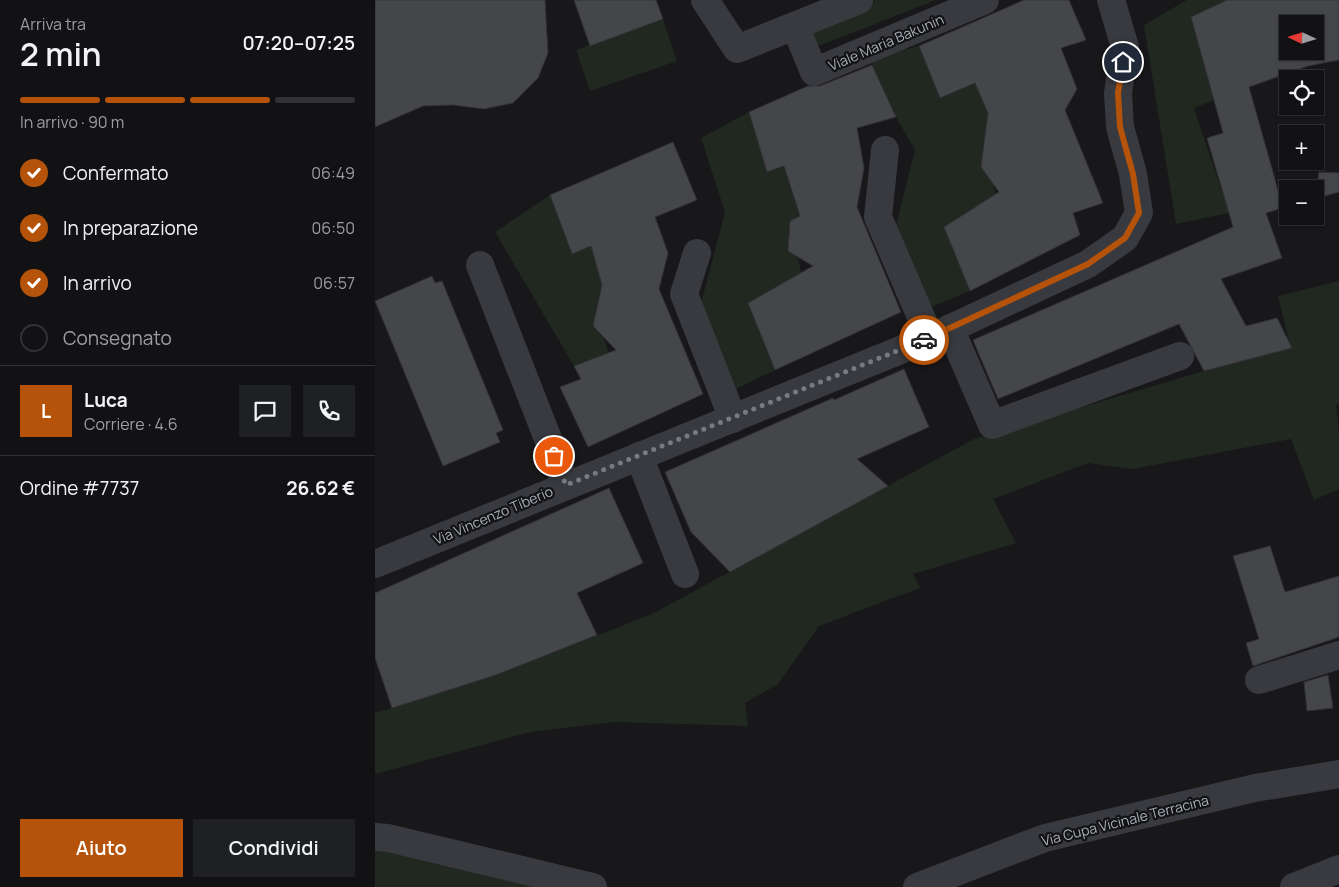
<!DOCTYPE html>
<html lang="it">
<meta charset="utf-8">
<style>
:root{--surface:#121214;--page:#1f2022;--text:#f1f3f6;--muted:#9c9ea0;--line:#313234;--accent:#b45309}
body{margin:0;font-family:Manrope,sans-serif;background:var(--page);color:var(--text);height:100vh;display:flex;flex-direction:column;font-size:19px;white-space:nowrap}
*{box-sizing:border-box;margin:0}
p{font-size:16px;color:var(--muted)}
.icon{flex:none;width:28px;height:28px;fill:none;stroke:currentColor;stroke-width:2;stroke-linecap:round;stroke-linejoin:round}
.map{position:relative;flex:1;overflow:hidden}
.sheet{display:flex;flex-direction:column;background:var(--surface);width:375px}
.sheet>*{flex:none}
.needle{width:32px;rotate:274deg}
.buttons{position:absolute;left:904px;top:15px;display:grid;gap:10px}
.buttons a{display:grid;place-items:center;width:45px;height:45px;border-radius:0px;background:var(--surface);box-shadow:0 1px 4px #0004,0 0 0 1px var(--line);font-size:25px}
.pin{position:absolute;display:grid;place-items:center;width:42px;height:42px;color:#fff;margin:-21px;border:2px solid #fff;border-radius:50%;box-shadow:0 1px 5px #0007}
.courier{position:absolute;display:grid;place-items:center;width:50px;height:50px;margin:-25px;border:4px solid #b45309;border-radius:50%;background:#fff;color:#222;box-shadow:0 1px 6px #0007}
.summary em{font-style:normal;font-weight:600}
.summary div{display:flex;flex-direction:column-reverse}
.summary{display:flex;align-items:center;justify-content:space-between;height:85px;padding:0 20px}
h1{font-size:32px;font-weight:600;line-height:38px}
.bar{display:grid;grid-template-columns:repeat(4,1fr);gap:8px 5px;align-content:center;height:60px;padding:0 20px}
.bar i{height:6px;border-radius:4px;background:var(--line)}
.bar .active{background:var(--accent)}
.bar p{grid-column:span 4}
.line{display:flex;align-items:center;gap:12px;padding:0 20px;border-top:1px solid var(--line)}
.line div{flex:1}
.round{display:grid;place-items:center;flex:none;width:52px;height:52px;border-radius:0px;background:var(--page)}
ol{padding:0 20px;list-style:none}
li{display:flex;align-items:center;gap:15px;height:55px}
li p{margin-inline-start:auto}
li .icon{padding:5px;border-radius:50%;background:var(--accent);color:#fff;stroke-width:4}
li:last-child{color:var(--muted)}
li i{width:28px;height:28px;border:2px solid var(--line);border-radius:50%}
.cta{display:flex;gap:10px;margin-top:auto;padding:10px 20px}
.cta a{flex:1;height:58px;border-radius:0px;background:var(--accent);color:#fff;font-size:20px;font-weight:600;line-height:58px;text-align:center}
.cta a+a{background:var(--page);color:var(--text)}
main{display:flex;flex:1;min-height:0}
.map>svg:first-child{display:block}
</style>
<main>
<section class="sheet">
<div class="summary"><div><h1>2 min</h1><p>Arriva tra</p></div><em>07:20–07:25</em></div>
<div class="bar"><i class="active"></i><i class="active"></i><i class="active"></i><i></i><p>In arrivo · 90 m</p></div>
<ol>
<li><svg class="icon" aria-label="check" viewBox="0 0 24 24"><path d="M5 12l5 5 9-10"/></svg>Confermato<p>06:49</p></li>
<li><svg class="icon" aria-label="check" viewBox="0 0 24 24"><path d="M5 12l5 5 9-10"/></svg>In preparazione<p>06:50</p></li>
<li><svg class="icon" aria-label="check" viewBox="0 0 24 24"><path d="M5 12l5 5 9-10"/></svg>In arrivo<p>06:57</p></li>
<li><i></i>Consegnato</li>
</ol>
<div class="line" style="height:90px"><b class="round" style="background:var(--accent);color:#fff">L</b><div><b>Luca</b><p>Corriere · 4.6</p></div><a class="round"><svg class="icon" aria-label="chat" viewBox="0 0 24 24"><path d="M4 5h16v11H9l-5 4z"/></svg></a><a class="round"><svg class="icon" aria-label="phone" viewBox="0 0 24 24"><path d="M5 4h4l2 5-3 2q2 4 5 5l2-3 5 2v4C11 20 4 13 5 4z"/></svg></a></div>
<div class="line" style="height:65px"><div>Ordine #7737</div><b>26.62 €</b></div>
<div class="cta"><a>Aiuto</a><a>Condividi</a></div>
</section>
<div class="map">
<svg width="964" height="887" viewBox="0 0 964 887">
<rect width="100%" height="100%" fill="#18181a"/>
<g fill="#202820">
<polygon points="501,0 561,0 441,47 433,28"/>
<polygon points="812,0 852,0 816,17 839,100 819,108 854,213 801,224 769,25"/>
<polygon points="288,19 302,61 215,91 201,50"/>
<polygon points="544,46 565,98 600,83 613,113 606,167 618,184 621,194 569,227 595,291 554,308 520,229 540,150 521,117 494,58"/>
<polygon points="374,112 392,172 409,167 425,216 415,221 413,251 423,257 426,273 373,303 400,370 361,389 325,307 350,212 326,138"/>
<polygon points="175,195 197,254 216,246 227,285 218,326 228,337 234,353 199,366 120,232"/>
<polygon points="964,281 964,404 961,405 964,433 964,489 939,500 916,439 758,469 713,463 618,499 641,543 538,574 545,588 444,626 403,684 370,703 373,726 239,722 155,732 0,774 0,713 121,675 277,614 599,439 829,371 916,348 903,296"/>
<polygon points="0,848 164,887 0,887"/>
</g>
<g fill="#44464a" stroke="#323236" fill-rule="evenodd">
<polygon points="0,0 170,0 173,53 163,78 138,103 109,109 78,105 48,106 0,127"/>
<polygon points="199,0 281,0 288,19 215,46"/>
<polygon points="649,0 694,0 711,40 686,48 702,89 690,110 728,203 698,213 705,235 595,291 569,227 624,192 606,167 613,113 600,83 565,98 544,46"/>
<path d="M852 0H964V60L933 66 874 87 908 208 891 213 907 258 846 279 871 326 902 318 917 348 829 371 804 324 623 399 598 340 858 227 832 138 848 133 816 17ZM912 24H940V51H912Z"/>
<polygon points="497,65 521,117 482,128 489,168 482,207 526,312 400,370 373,303 438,266 413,251 415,221 425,216 409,166 392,172 374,112 433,86 445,86"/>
<polygon points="298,142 322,200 280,217 293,253 284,289 328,394 213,447 185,387 206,379 199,366 241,350 218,326 227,285 216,246 197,254 175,195"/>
<polygon points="944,172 964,173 964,192 940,199"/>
<polygon points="57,276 60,283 67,281 128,430 121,433 125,442 68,466 0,301"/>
<polygon points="529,369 554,427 482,459 513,486 355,572 316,532 290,472 458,398 459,400"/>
<polygon points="234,488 268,563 202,593 222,635 121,675 17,708 0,658 0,593"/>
<polygon points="895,546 910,592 964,576 964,637 878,666 871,643 884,639 858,556"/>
<polygon points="953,675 958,708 932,711 929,682"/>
</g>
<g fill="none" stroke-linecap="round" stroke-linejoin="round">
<g stroke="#393a3f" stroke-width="28">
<polyline points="330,0 362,49 484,0"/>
<polyline points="420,26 439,72 610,0"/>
<polyline points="510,150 503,217 555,338"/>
<polyline points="322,253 309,294 358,419"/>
<polyline points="105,265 191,485"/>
<polyline points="575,328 617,425 805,356"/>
<polyline points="264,456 310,574"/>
<polyline points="0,564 555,338 713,264 750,238 764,213 758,174 745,127 743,93 750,47 736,0"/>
<polyline points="884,680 964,655"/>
<polyline points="0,837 13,838 218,887"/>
<polyline points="542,887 670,838 880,788 964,774"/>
<polyline points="919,887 964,869"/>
</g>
</g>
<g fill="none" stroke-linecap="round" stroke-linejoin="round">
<polyline stroke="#777b81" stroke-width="5" stroke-dasharray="0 9" points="179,456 191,485 549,340"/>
<polyline stroke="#b45309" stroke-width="6" points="549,340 713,264 750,238 764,213 758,174 745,127 743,93 748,62"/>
</g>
<g text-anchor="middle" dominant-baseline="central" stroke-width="4.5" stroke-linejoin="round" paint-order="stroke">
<g font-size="14" fill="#aab0b9" stroke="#131315">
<text transform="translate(511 42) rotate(-23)">Viale Maria Bakunin</text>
<text transform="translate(118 515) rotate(-23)">Via Vincenzo Tiberio</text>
<text transform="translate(750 820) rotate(-14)">Via Cupa Vicinale Terracina</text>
</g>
</g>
</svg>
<div class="buttons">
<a><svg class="needle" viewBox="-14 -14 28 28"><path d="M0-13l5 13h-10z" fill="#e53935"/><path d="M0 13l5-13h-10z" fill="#9c9ea0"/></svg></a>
<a><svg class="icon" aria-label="locate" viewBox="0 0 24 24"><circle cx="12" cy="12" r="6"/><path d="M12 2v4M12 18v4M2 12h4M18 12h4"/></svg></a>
<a>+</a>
<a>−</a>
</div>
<div class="pin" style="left:179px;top:456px;background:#ea580c"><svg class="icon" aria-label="bag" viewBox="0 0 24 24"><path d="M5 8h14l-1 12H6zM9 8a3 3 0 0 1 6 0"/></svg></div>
<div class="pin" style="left:748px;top:62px;background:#1f2937"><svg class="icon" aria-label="home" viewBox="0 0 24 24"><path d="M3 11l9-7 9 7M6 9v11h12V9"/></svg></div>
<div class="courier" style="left:549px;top:340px"><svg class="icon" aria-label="car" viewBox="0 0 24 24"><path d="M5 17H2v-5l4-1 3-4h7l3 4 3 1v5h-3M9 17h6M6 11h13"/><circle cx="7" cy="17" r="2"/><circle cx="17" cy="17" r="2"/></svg></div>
</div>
</main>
